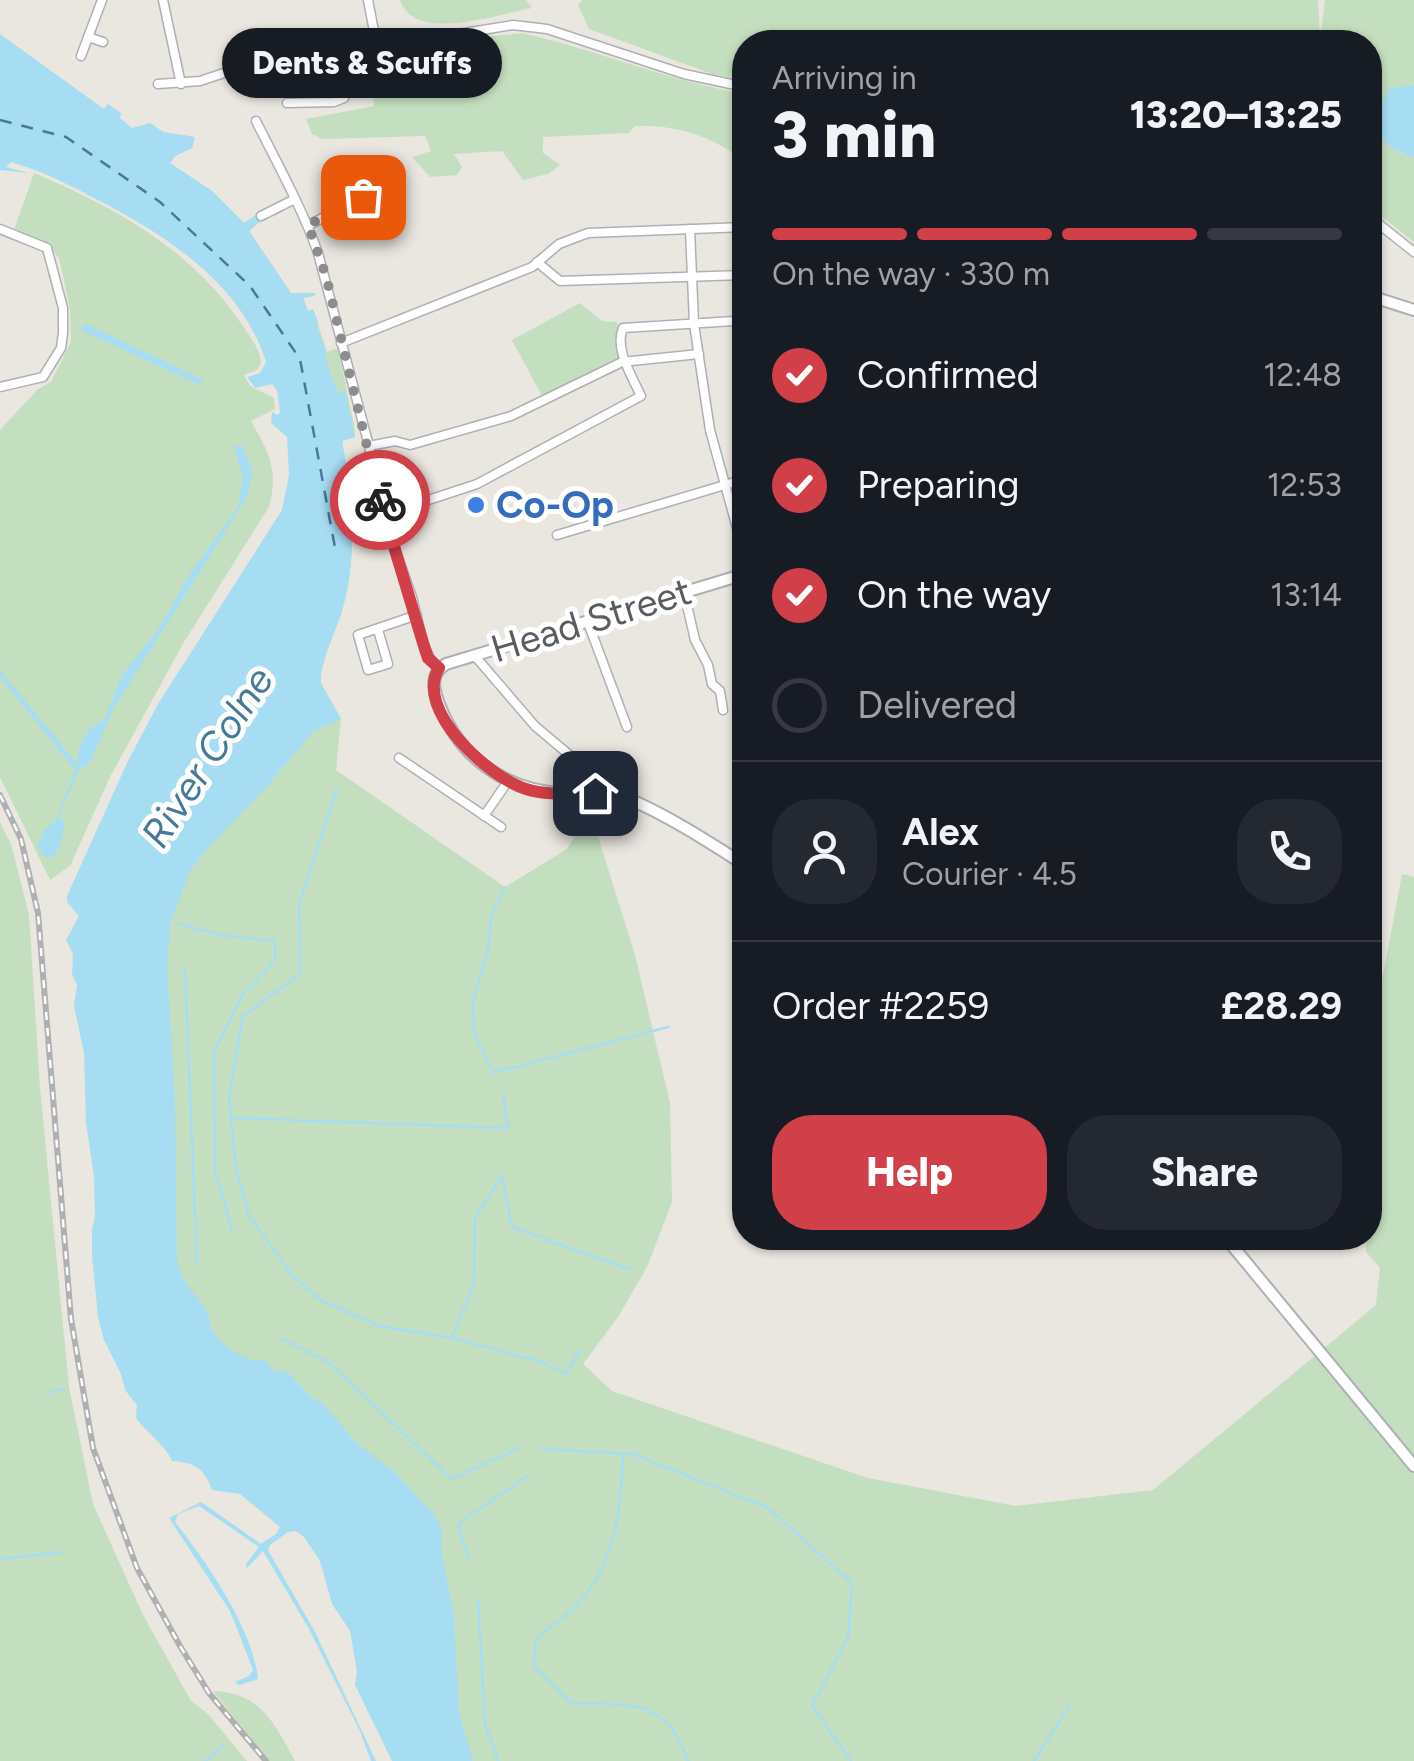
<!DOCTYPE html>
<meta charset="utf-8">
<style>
:root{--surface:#171b24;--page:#242831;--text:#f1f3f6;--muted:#9ea1a6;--line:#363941;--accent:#d13f49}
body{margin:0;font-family:Figtree,sans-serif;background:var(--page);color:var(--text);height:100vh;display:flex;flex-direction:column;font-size:38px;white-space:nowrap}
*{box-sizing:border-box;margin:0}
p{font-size:32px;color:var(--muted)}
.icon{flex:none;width:55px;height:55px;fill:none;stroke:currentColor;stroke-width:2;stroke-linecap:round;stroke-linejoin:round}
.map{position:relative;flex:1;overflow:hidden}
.drawer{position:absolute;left:732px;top:30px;width:650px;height:1220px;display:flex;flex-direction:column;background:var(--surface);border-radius:40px;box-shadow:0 2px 8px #0004}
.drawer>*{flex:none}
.pin{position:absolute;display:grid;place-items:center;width:85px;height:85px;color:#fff;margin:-42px;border-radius:20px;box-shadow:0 5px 15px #0006}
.courier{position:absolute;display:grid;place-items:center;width:100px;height:100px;margin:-50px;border:8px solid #d13f49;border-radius:50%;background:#fff;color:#222;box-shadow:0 2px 12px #0007}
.bubble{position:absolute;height:70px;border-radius:35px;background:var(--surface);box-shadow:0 2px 8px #0004;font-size:32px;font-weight:800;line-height:70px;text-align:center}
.headline em{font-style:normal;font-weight:800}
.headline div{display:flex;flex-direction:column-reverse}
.headline{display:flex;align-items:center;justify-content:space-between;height:170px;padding:0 40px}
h1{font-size:65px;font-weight:800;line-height:75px}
.bar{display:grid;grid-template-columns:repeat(4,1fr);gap:15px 10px;align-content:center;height:120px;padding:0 40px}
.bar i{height:12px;border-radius:8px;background:var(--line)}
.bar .on{background:var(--accent)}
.bar p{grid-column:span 4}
.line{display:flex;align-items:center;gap:25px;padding:0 40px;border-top:2px solid var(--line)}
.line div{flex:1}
.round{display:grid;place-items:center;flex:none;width:105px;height:105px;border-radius:40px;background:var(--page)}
ol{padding:0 40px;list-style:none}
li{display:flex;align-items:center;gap:30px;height:110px}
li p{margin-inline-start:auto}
li .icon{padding:10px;border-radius:50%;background:var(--accent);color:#fff;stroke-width:4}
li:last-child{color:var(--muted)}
li i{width:55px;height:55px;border:5px solid var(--line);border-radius:50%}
.cta{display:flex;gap:20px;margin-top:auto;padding:20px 40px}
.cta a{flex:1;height:115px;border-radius:40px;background:var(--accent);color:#fff;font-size:40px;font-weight:800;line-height:115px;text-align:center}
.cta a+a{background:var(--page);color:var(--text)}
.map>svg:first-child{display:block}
</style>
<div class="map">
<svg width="1414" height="1761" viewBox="0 0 1414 1761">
<rect width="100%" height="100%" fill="#eae6e0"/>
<g fill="#c4dfbf">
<path d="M400 0H526L532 8C498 14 414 44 400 0Z"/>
<path d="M582 0H1318L1320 39 1325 0H1414V85L1390 89C1368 123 1374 146 1414 157V242L1370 207V42H745V80L712 74 589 29 578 5Z"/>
<path d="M522 33C597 50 669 81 745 94V161C709 135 678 125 635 126L629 133 543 137V153L560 165 548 174 523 180 502 151 454 154 462 167 457 175 430 177 412 157 431 151 425 136 323 139 312 134 306 119 374 106 373 94 382 75 374 60 477 38Z"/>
<path d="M150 123 163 132 195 137 192 148 175 156 170 163 212 191 244 223 259 213 263 219 249 231 291 293H315L314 296 303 297 308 311 313 309 327 352 338 348 355 430V437L342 441C353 496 358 561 341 614 334 634 325 653 321 674V683L341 719 336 770 505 887 567 849 590 811 635 955 670 1103 672 1202 647 1267 618 1317 583 1364 612 1391 868 1478 1016 1506 1153 1490 1376 1305 1380 1268 1366 1252V1238H1370L1376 1013 1402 874 1414 877V1761H473L420 1708 197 1373 131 1016 338 487 183 196Z"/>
<path d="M34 173C114 207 191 249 240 322 249 335 260 348 261 363L257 370 244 375 250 386 274 398 275 409 251 421C269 453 279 470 269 507L184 642 110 777 70 866 50 880 0 777V430L38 389 51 382 71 342 70 309 59 258 48 244 14 230Z"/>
<path d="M580 303 602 321 617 322 620 357C599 370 567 398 542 396L512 340Z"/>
<polygon points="0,822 11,844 29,915 40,1088 69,1387 93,1504 143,1615 191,1701 208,1714 247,1761 0,1761"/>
<path d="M213 1691C260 1692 275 1724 295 1761H269Z"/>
</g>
<g fill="#a7ddf3">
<path d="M0 34 104 109 108 104 121 113 120 118 132 128 150 123 163 132 195 137 192 148 175 156 170 163 212 191 244 223 259 213 263 219 249 231 291 293H315L314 296 303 298 308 311 313 309 318 322 316 324 327 353 325 357 338 393 345 392 355 437 342 441C353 496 358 561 341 614 334 634 325 653 321 674V683L341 719 314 731 262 792 209 847 190 871 171 922 167 961 175 1106 177 1259C182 1288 197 1291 208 1314 211 1319 209 1325 212 1330 220 1344 249 1365 265 1360L273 1370 288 1372 309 1395 323 1404 359 1445 392 1470 433 1513 442 1529 441 1549 454 1617 459 1712 473 1761H392L355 1685 357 1672 350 1631 332 1604 320 1561 304 1537 296 1531 288 1532 270 1545 268 1550 315 1632 376 1761H371L360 1731 309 1629 263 1551 247 1568 246 1564 259 1547 199 1506 178 1514 175 1522C206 1561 253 1629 258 1679L239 1685 235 1682 249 1676 253 1670 230 1611 169 1518 201 1502 261 1544 276 1534 280 1527 240 1494 212 1490C205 1469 194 1462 172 1461 167 1447 146 1432 136 1418L137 1405 125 1390 121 1374 104 1340 98 1317 92 1255V1229L95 1218 94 1177 86 1123 84 1053 74 1006 77 985 72 974 73 954 66 940 79 916 67 902V896L127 763 158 704 282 510 289 475 287 437 271 423 272 412 277 415 280 413 277 390 272 384 255 388 247 377 260 373 266 362C241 281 161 232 90 196 64 182 39 170 11 162L6 167 29 173 0 170Z"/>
<path d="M1414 85V157C1374 146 1368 123 1390 88Z"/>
<polygon points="84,323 203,380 200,385 81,330"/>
<path d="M242 445 252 471 247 497 112 711 90 763 79 770 59 816 64 822 63 836 55 857H44L37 845 45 829 56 820 75 770 0 677V670L78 765C77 746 85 728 104 720L122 675 161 626 187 578 238 507 243 476 234 447Z"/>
</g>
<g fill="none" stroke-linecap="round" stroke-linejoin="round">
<g stroke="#a7ddf3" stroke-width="2.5">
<polyline points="337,789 299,905 300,974 243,1016 229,1098 236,1169 249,1216 292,1275 321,1300 379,1326 452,1338 542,1362 566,1374 580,1350"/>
<polyline points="505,887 491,917 488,950 473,1002 474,1032 493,1073 668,1027"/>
<polyline points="180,924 219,935 275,941 275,960 242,996 214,1052 215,1170 232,1230"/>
<polyline points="185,968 197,1264"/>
<polyline points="232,1118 508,1128 503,1094"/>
<polyline points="452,1337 474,1285 475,1218 502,1176 512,1227 631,1270"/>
<polyline points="280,1338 328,1362 452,1479 519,1448"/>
<polyline points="48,1394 57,1389 65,1390"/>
<polyline points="541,1449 632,1454 767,1507 852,1583 848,1638 812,1706 851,1761"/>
<path d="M623 1456C621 1506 616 1565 578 1603 566 1616 550 1627 536 1639L534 1666 571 1703C629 1705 667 1697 688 1761"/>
<polyline points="468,1558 458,1524 529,1475"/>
<polyline points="0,1559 62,1552"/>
<polyline points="478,1599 485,1724 498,1761"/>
<polyline points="205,1761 222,1746"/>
<polyline points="1034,1761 1069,1707"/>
</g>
<polyline stroke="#467a99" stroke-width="2.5" stroke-dasharray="12 10" stroke-linecap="butt" points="0,120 66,137 160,202 250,286 300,359 336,553"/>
<g stroke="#aeb1b4" stroke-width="11">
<g id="street">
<polyline points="163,0 181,84"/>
<polyline points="368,0 378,52"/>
<polyline points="88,37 103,42"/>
<polyline points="81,56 102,0"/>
<polyline points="158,84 200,81 260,61 360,55 439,37 513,25 547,29 684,74 745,87"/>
<polyline points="287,103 334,102 344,98 349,87 348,56"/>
<path d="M256 121C277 163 303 210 318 253L369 446 383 515 412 597 424 646 432 662 439 668"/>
<polyline points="261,216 293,200"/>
<polyline points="1370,217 1414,252"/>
<polyline points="309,225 390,183"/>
<polyline points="0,229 47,248 63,308 63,333 61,348 43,377 0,387"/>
<polyline points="690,229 694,324 710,430 745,557"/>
<polyline points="537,262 560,281 743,275"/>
<polyline points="341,343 532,267 559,244 588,233 745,227"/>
<polyline points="369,446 395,441 410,445 511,416 622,362 699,354"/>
<path d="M383 515 477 484 641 396C632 376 614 349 623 328L734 321"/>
<polyline points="557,535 745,479"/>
<polyline points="684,592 695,640 708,665 712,684 720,691 723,710"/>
<polyline points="587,620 627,727"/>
<polyline points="378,630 388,664 368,670 358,635 417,615"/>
<polyline points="474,655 535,726 617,795"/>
<polyline points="399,758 501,827"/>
<polyline points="484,816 508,781"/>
</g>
</g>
<g stroke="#adb1b4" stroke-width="14">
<g id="secondary">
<polyline points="1370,296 1414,310"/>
<path d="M745 574 446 664C430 674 433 688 439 704 459 757 506 791 562 793 588 794 613 791 638 803 675 820 710 843 745 865"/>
<polyline points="1226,1238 1414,1466"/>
</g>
</g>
<use href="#street" stroke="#fff" stroke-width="8"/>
<use href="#secondary" stroke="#fff" stroke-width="10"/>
<g stroke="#afb0b0" stroke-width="6">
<polyline id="rail" points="0,795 21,839 38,913 71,1319 93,1448 137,1568 180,1646 209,1693 266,1761"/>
</g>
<use href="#rail" stroke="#fff" stroke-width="2.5" stroke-dasharray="8" stroke-linecap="butt"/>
</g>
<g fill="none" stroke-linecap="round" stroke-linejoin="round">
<polyline stroke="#8c8d8c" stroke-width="10" stroke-dasharray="0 18" points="363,197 308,225 326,276 380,500"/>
<path stroke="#d13f49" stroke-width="12" d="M380 500 424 646 428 658 439 668C413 710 490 778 526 789 547 796 572 793 595 793"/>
</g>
<circle fill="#3f7fe0" stroke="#fff" stroke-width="4" cx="476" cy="505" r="10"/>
<g text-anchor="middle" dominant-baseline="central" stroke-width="10" stroke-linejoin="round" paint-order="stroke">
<g font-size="38" font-weight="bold" fill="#366cbe" stroke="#fff" text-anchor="start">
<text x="496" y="505">Co-Op</text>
</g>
<g font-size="38" fill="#595d5f" stroke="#fff">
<text transform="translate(591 620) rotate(-17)">Head Street</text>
</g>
<g font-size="40" font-style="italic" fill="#467a99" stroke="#fff">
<text transform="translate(207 757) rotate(-57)">River Colne</text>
</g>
</g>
</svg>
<div class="pin" style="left:363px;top:197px;background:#ea580c"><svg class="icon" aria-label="bag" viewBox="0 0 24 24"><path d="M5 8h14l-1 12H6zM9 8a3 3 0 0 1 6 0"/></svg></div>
<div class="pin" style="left:595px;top:793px;background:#1f2937"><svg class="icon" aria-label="home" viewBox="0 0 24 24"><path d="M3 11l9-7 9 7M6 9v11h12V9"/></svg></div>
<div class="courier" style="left:380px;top:500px"><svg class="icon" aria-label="bike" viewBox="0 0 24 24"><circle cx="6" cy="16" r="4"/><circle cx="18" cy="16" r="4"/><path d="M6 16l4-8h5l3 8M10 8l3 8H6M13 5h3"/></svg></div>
<div class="bubble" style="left:222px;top:28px;width:280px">Dents &amp; Scuffs</div>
<section class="drawer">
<div class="headline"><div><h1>3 min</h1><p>Arriving in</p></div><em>13:20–13:25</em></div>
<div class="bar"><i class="on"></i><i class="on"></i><i class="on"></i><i></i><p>On the way · 330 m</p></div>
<ol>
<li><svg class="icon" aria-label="check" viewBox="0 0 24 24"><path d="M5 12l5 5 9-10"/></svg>Confirmed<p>12:48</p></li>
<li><svg class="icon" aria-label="check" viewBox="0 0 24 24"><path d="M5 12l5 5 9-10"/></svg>Preparing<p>12:53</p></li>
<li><svg class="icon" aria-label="check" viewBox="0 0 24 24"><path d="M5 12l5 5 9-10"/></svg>On the way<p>13:14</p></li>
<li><i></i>Delivered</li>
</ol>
<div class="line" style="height:180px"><a class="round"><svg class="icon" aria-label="person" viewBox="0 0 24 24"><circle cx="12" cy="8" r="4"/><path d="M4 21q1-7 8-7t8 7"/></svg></a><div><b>Alex</b><p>Courier · 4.5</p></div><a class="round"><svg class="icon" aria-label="phone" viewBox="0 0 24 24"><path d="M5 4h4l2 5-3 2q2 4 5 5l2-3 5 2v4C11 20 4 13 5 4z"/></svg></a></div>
<div class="line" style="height:130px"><div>Order #2259</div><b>£28.29</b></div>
<div class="cta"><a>Help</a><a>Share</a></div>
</section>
</div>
